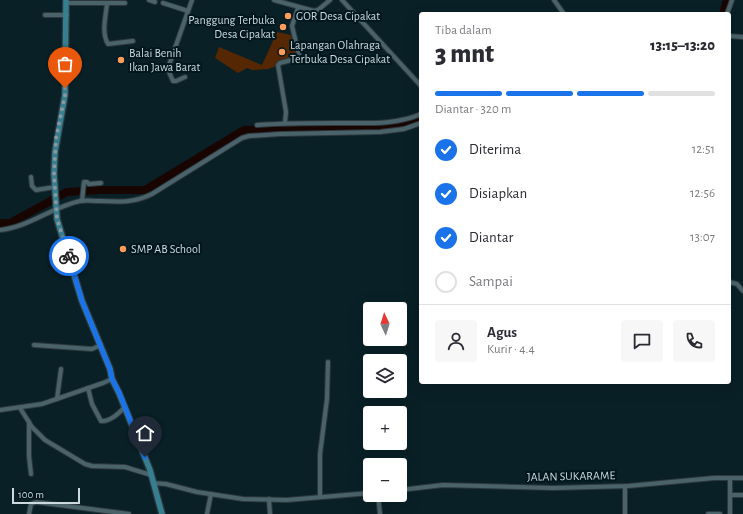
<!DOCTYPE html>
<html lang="id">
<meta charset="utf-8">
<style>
:root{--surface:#fff;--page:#f7f7f7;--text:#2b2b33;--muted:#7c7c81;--line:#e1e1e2;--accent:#1a73e8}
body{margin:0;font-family:"Alegreya Sans",sans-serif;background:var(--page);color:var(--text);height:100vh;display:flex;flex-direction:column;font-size:15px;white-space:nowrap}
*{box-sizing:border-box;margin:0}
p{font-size:13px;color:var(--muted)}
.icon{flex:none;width:22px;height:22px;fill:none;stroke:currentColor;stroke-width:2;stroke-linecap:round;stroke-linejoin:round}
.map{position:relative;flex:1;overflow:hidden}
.sheet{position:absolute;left:419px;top:12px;width:312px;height:372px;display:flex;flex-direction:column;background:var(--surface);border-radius:4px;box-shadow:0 4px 16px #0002}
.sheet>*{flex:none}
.needle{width:26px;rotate:356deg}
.buttons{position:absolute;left:363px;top:302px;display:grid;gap:8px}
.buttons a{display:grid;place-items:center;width:44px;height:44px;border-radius:4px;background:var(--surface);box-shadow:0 4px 16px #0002;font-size:20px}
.scale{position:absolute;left:12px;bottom:10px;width:68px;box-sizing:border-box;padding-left:4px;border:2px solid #ccd9de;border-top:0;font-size:11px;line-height:14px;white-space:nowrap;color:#ccd9de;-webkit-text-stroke:3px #01171e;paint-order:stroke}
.pin{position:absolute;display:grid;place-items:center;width:34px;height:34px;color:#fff;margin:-41px -17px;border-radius:50% 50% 50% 0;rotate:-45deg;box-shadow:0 0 4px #0007}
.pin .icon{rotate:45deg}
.courier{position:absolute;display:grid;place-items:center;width:40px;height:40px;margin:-20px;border:3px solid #1a73e8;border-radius:50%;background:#fff;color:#222;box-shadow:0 1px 5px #0007}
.summary em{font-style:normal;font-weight:800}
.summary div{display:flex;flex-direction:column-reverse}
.summary{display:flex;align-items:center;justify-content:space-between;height:68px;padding:0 16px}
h1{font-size:26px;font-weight:800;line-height:30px}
.bar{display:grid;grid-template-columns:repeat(4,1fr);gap:6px 4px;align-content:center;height:48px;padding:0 16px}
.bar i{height:5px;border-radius:3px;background:var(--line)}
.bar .selected{background:var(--accent)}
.bar p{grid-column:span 4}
.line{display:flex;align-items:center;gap:10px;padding:0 16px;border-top:1px solid var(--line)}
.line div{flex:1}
.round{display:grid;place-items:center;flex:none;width:42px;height:42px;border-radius:4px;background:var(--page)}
ol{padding:0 16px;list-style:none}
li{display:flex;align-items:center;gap:12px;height:44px}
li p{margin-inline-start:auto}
li .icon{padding:4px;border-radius:50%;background:var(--accent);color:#fff;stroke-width:4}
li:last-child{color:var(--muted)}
li i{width:22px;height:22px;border:2px solid var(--line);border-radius:50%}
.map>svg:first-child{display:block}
</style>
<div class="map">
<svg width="743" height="514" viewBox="0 0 743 514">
<rect width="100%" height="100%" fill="#092027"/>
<polygon fill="#562703" points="277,32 291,35 297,58 279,63 274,67 268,69 252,70 247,68 238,73 215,58 219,47 262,65"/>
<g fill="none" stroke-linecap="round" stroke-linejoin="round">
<g stroke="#190500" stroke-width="8">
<polyline points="723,14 727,0"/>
<polyline points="0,223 10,223 67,192 99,190 145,190 244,130 405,125 421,118"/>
</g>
<g stroke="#2d383d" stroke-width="6">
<g id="street">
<polyline points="149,0 155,2"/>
<polyline points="274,0 314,11 318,10 330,0"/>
<polyline points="342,0 421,86"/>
<polyline points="554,0 564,14"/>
<polyline points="66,3 125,3"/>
<path d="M107 3C106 16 101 32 108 44L133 41"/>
<polyline points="163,3 188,11"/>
<polyline points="727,14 732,0"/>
<polyline points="45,15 67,15"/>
<polyline points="729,36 743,37"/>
<polyline points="185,77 176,81 173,81 169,72 169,65 192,0"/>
<polyline points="285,123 286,112 278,65 280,63 295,59 299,55 292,26 298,8"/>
<path d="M257 125C284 123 312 123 339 123 367 123 396 125 421 114"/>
<polyline points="31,177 32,186 36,190 55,187"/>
<polyline points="82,201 84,182 87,182 89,184 101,183"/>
<path d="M0 230C29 227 52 207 80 201 86 200 93 201 98 201 119 202 134 203 152 194L242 138 249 136 280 134 380 132 404 129 421 123"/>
<polyline points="729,282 737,284 743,291"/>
<polyline points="34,345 92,349 101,345"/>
<path d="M88 388 92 404 101 421C110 422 119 413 125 407"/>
<polyline points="57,399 61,369"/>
<polyline points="20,408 32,427 45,440 85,464 92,466 125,467 151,475"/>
<polyline points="0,410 42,404 103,383 112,379"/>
<polyline points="29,422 29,456 31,474"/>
<polyline points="730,478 730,514"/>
<polyline points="153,483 166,484 197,492 243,499 287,500 370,493"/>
<polyline points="400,490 443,485 553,488 628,486 714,478 743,478"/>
<polyline points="378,495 380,514"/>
<polyline points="730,495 743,495"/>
<polyline points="320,497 320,454 327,399 328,362"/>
<polyline points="269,499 270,514"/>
<polyline points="29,514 31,504 36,502 129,514"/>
<polyline points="207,514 211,494"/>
<polyline points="625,514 625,486"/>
<polyline points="708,514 720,514"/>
</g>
</g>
<g stroke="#2d383d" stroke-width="8">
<polyline id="secondary" points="66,0 65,95 55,152 54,174 57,219 82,301 110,369 112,379 119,393 150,470 162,514"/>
</g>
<use href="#street" stroke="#4a636b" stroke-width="4"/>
<use href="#secondary" stroke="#357f91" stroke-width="5.5"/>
</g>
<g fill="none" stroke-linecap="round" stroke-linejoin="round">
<polyline stroke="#88989e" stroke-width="4" stroke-dasharray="0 7.2" points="65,88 65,95 56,138 54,174 57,219 69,256"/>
<polyline stroke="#1a73e8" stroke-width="5" points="69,256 82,301 110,369 112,379 119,392 145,457"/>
</g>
<g fill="#ff9b5b" stroke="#01171e" stroke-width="1.5">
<circle cx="288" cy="16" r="4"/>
<circle cx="283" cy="27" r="4"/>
<circle cx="282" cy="52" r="4"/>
<circle cx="121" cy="60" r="4"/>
<circle cx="123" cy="249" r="4"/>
</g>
<g text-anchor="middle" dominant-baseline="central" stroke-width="4" stroke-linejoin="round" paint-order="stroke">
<g font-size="12" fill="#ccd9de" stroke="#01171e" text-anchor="start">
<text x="296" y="16">GOR Desa Cipakat</text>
<text x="275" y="20" text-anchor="end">Panggung Terbuka<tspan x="275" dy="14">Desa Cipakat</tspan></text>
<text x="290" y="45">Lapangan Olahraga<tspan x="290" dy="14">Terbuka Desa Cipakat</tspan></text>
<text x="129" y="53">Balai Benih<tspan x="129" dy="14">Ikan Jawa Barat</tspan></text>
<text x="131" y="249">SMP AB School</text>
</g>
<g font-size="12" fill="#ccd9de" stroke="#01171e">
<text transform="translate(571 476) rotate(-1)">JALAN SUKARAME</text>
</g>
</g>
</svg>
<div class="buttons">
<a><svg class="needle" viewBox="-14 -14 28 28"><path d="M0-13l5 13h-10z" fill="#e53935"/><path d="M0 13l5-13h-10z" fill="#7c7c81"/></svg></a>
<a><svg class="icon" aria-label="layers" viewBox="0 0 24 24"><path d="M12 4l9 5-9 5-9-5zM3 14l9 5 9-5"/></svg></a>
<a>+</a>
<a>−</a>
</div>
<div class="scale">100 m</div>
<div class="pin" style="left:65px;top:88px;background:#ea580c"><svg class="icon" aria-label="bag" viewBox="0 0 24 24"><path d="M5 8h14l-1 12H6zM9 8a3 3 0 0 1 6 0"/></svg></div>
<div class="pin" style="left:145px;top:457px;background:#1f2937"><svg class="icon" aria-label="home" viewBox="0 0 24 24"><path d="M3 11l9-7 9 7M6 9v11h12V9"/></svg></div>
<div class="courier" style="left:69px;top:256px"><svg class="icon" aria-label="bike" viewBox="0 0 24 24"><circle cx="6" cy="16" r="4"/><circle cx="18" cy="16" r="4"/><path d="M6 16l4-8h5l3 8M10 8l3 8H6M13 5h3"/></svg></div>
<section class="sheet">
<div class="summary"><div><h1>3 mnt</h1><p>Tiba dalam</p></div><em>13:15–13:20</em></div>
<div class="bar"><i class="selected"></i><i class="selected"></i><i class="selected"></i><i></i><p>Diantar · 320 m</p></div>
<ol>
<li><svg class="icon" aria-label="check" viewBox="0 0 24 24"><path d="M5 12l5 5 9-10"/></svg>Diterima<p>12:51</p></li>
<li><svg class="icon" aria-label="check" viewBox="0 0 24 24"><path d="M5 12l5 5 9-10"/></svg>Disiapkan<p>12:56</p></li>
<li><svg class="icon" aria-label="check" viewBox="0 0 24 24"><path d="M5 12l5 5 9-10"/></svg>Diantar<p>13:07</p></li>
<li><i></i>Sampai</li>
</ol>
<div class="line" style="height:72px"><a class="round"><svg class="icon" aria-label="person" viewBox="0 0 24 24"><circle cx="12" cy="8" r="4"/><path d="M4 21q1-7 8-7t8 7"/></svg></a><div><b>Agus</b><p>Kurir · 4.4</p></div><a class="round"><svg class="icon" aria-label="chat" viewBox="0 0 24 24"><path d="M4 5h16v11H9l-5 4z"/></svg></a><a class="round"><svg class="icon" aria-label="phone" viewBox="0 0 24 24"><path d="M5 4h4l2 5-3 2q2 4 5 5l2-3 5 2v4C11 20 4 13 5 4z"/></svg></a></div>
</section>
</div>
